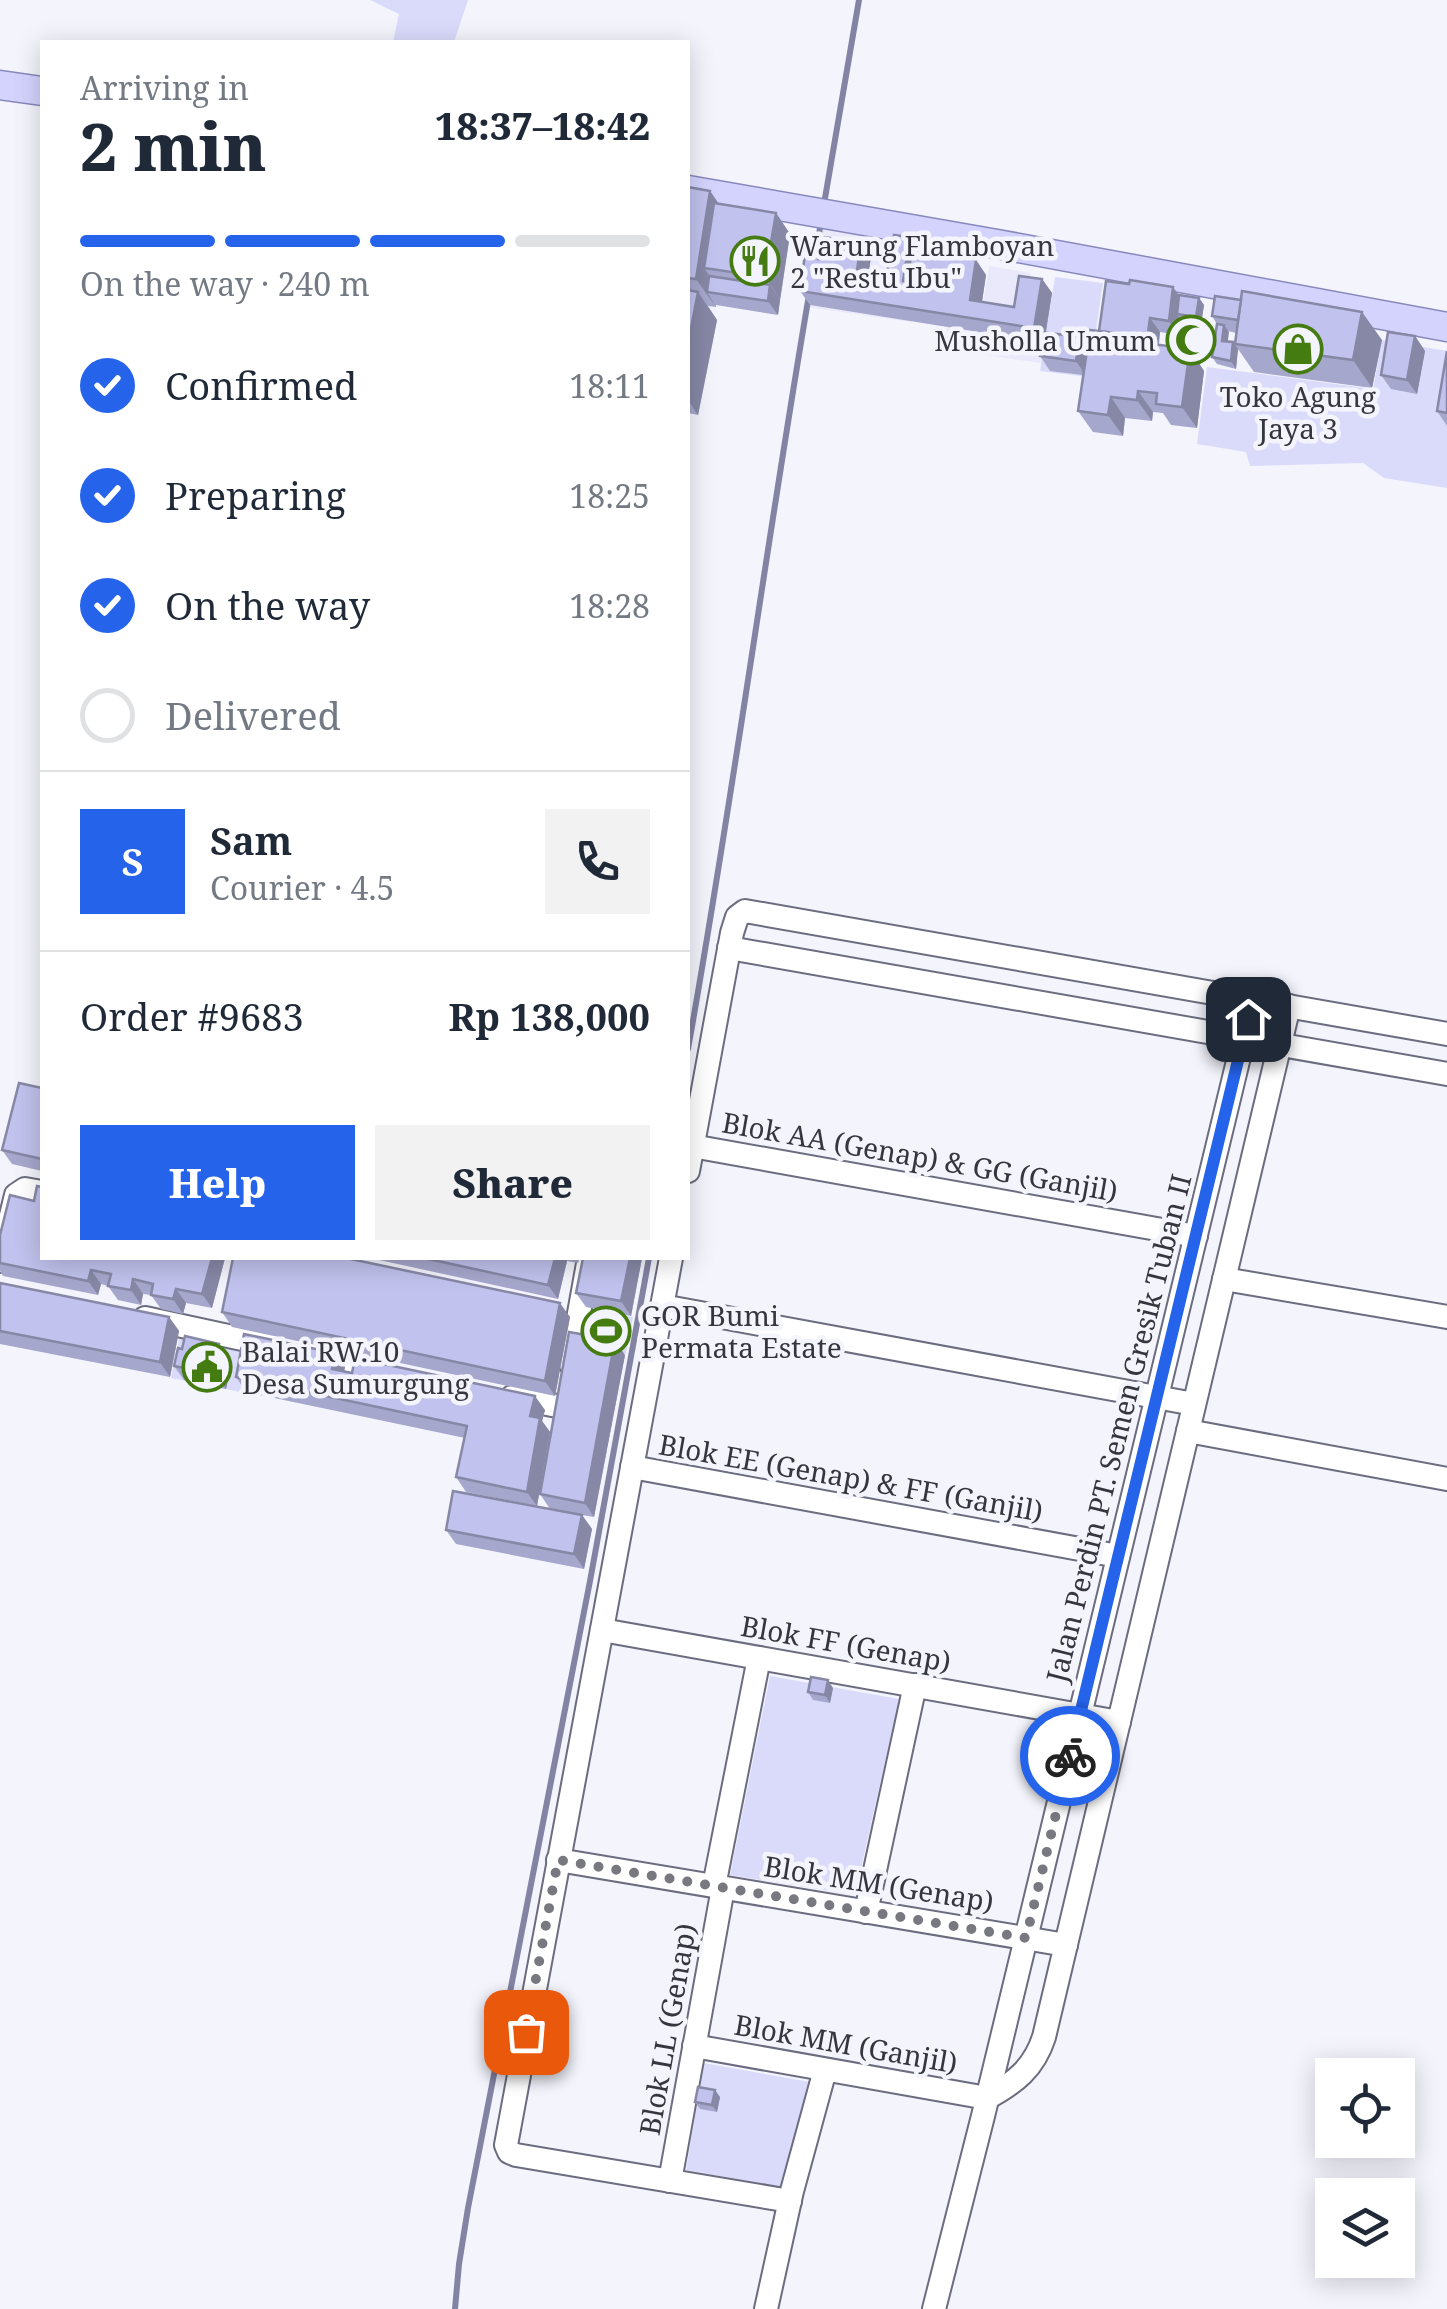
<!DOCTYPE html>
<meta charset="utf-8">
<style>
:root{--surface:#fff;--page:#f2f2f3;--text:#1f2937;--muted:#747a83;--line:#e0e1e3;--accent:#2563eb}
body{margin:0;font-family:"Noto Serif",serif;background:var(--page);color:var(--text);height:100vh;display:flex;flex-direction:column;font-size:38px;white-space:nowrap}
*{box-sizing:border-box;margin:0}
p{font-size:32px;color:var(--muted)}
.icon{flex:none;width:55px;height:55px;fill:none;stroke:currentColor;stroke-width:2;stroke-linecap:round;stroke-linejoin:round}
.map{position:relative;flex:1;overflow:hidden}
.drawer{position:absolute;left:40px;top:40px;width:650px;height:1220px;display:flex;flex-direction:column;background:var(--surface);border-radius:0px;box-shadow:0 5px 25px #0003}
.drawer>*{flex:none}
.fabs{position:absolute;left:1315px;top:2058px;display:grid;gap:20px}
.fabs a{display:grid;place-items:center;width:100px;height:100px;border-radius:0px;background:var(--surface);box-shadow:0 5px 25px #0003;font-size:50px}
.pin{position:absolute;display:grid;place-items:center;width:85px;height:85px;color:#fff;margin:-42px;border-radius:20px;box-shadow:0 5px 15px #0006}
.courier{position:absolute;display:grid;place-items:center;width:100px;height:100px;margin:-50px;border:8px solid #2563eb;border-radius:50%;background:#fff;color:#222;box-shadow:0 2px 12px #0007}
.head em{font-style:normal;font-weight:800}
.head div{display:flex;flex-direction:column-reverse}
.head{display:flex;align-items:center;justify-content:space-between;height:170px;padding:0 40px}
h1{font-size:65px;font-weight:800;line-height:75px}
.bar{display:grid;grid-template-columns:repeat(4,1fr);gap:15px 10px;align-content:center;height:120px;padding:0 40px}
.bar i{height:12px;border-radius:8px;background:var(--line)}
.bar .selected{background:var(--accent)}
.bar p{grid-column:span 4}
.line{display:flex;align-items:center;gap:25px;padding:0 40px;border-top:2px solid var(--line)}
.line div{flex:1}
.round{display:grid;place-items:center;flex:none;width:105px;height:105px;border-radius:0px;background:var(--page)}
ol{padding:0 40px;list-style:none}
li{display:flex;align-items:center;gap:30px;height:110px}
li p{margin-inline-start:auto}
li .icon{padding:10px;border-radius:50%;background:var(--accent);color:#fff;stroke-width:4}
li:last-child{color:var(--muted)}
li i{width:55px;height:55px;border:5px solid var(--line);border-radius:50%}
.action{display:flex;gap:20px;margin-top:auto;padding:20px 40px}
.action a{flex:1;height:115px;border-radius:0px;background:var(--accent);color:#fff;font-size:40px;font-weight:800;line-height:115px;text-align:center}
.action a+a{background:var(--page);color:var(--text)}
.map>svg:first-child{display:block}
</style>
<div class="map">
<svg width="1447" height="2309" viewBox="0 0 1447 2309">
<rect width="100%" height="100%" fill="#f4f4fd"/>
<g fill="#e9e9fb">
<polygon points="821,225 924,244 912,322 807,307"/>
<polygon points="989,266 1031,273 1020,338 1045,343 1041,363 944,349 947,327 979,332"/>
</g>
<g fill="#dadbfb">
<polygon points="370,0 468,0 454,42 393,42 399,14"/>
<polygon points="1055,277 1103,283 1089,377 1040,371"/>
<polygon points="1382,340 1447,351 1447,488 1384,478 1363,463 1250,466 1246,452 1197,444 1207,367 1373,389"/>
<polygon points="585,1308 633,1317 626,1354 578,1344"/>
<polygon points="181,1331 254,1346 245,1393 171,1378"/>
<polygon points="770,1676 899,1699 855,1895 730,1875"/>
<polygon points="704,2063 810,2082 780,2187 686,2170"/>
</g>
<g fill="none" stroke-linecap="round" stroke-linejoin="round">
<g stroke="#8383a3" stroke-width="6">
<polyline points="824,204 859,0"/>
<polyline points="817,248 821,221"/>
<path d="M688 1049C733 798 766 546 809 295"/>
<polyline points="455,2309 459,2264 468,2208 590,1581 649,1258"/>
</g>
<g stroke="#6b6c7f" stroke-width="26">
<g id="minor">
<polyline points="729,948 1447,1074"/>
<polyline points="692,1146 1196,1236"/>
<polyline points="688,1171 732,933 737,917 745,911 1447,1034"/>
<polyline points="671,1258 506,2145 509,2152 516,2155 790,2201"/>
<polyline points="0,1261 16,1195 25,1189 42,1192"/>
<polyline points="1224,1279 1447,1317"/>
<polyline points="662,1306 1194,1404"/>
<polyline points="145,1318 270,1345"/>
<polyline points="311,1353 383,1369"/>
<polyline points="570,1363 589,1258"/>
<polyline points="512,1397 562,1407"/>
<polyline points="1188,1431 1447,1479"/>
<polyline points="632,1467 1118,1556"/>
<polyline points="602,1630 1119,1722"/>
<polyline points="558,1860 1066,1945"/>
<polyline points="714,1886 759,1658"/>
<polyline points="866,1912 915,1685"/>
<polyline points="694,2046 987,2098"/>
<path d="M987 2098C1015 2083 1034 2068 1044 2037L1289 1006"/>
<polyline points="670,2181 723,1888"/>
<polyline points="766,2309 792,2191 825,2070"/>
<polyline points="934,2309 983,2116 1253,999"/>
</g>
</g>
<g stroke="#8889bb" stroke-width="31">
<g id="major">
<polyline points="0,85 42,91"/>
<polyline points="688,190 997,244 1447,327"/>
</g>
</g>
<use href="#minor" stroke="#fff" stroke-width="22"/>
<use href="#major" stroke="#d3d3fe" stroke-width="28"/>
</g>
<g fill="#a6a7cc" fill-rule="evenodd">
<polygon points="688,187 710,191 719,204 776,213 790,234 778,315 716,305 716,307 708,306 717,320 698,415 688,413"/>
<path d="M822 243 871 257 868 276 886 278 920 252 976 260 986 275 982 302 1014 307 1042 279 1052 293 1046 333 1087 348 1099 331 1179 296 1199 298 1204 305 1201 324 1191 323 1201 332 1206 339 1193 354 1204 371 1197 428 1171 425 1163 413 1153 412 1152 421 1125 418 1123 436 1093 432 1078 411 1083 375 1050 371 1040 356 1042 342 810 305 800 291ZM1160 332 1173 334 1187 349 1159 345Z"/>
<path d="M1212 316 1382 340 1372 388 1254 372 1238 349 1236 369 1217 364 1212 357 1217 324ZM1228 331 1236 333 1235 344 1233 342 1227 341Z"/>
<polygon points="1415,336 1425,351 1417,394 1391,389 1381,375"/>
<polygon points="1447,351 1447,426 1437,411"/>
<polygon points="42,1088 42,1171 12,1164 2,1150"/>
<polygon points="0,1235 225,1258 212,1308 186,1303 183,1314 161,1309 151,1295 143,1294 141,1305 118,1300 108,1286 101,1284 98,1295 3,1276 0,1271"/>
<polygon points="370,1258 580,1258 578,1263 567,1261 558,1299"/>
<polygon points="583,1258 642,1258 631,1316 586,1307 576,1293"/>
<polygon points="0,1283 169,1317 179,1331 170,1377 0,1344"/>
<polygon points="222,1312 570,1317 555,1396 232,1327"/>
<polygon points="335,1353 345,1367 344,1371 545,1410 542,1421 550,1432 537,1506 466,1492 456,1477 465,1438 246,1392 236,1377"/>
<polygon points="625,1355 594,1517 582,1515 592,1529 584,1569 456,1544 446,1530 550,1509 540,1494"/>
<polygon points="229,1358 227,1367 230,1371 226,1389 184,1380 174,1366"/>
<polygon points="833,1688 830,1703 813,1700 808,1692"/>
<polygon points="720,2097 717,2112 700,2109 695,2102"/>
</g>
<g fill="#8788a6">
<polygon points="710,191 729,219 704,268 718,288 707,292 716,307 696,279"/>
<polygon points="776,213 790,234 780,299 765,277"/>
<polygon points="910,237 920,252 913,295 903,281"/>
<polygon points="861,243 871,257 866,291 856,277"/>
<polygon points="976,260 986,275 980,315 970,300"/>
<polygon points="1042,279 1052,293 1044,342 1034,328"/>
<polygon points="770,285 780,299 778,315 768,301"/>
<polygon points="1173,287 1183,301 1177,314 1181,320 1179,335 1169,321"/>
<polygon points="688,288 696,300 698,292 717,320 698,415 688,400"/>
<polygon points="1199,298 1204,305 1201,324 1196,317"/>
<polygon points="1362,312 1382,340 1372,388 1353,360"/>
<polygon points="1150,318 1160,332 1157,354 1145,343"/>
<polygon points="1224,325 1229,332 1227,348 1222,341"/>
<polygon points="1201,332 1206,339 1193,354 1204,371 1197,428 1182,407 1190,350 1188,347"/>
<polygon points="1415,336 1425,351 1417,394 1407,380"/>
<polygon points="1079,337 1089,351 1086,376 1076,361"/>
<polygon points="1233,342 1238,349 1236,369 1231,361"/>
<polygon points="1138,391 1153,412 1152,421 1137,400"/>
<polygon points="1111,397 1125,418 1123,436 1108,415"/>
<polygon points="212,1258 225,1258 212,1308 202,1294"/>
<polygon points="555,1258 565,1258 567,1261 558,1299 548,1285"/>
<polygon points="630,1258 642,1258 631,1316 621,1301"/>
<polygon points="91,1270 101,1284 98,1295 88,1281"/>
<polygon points="133,1279 143,1294 141,1305 131,1290"/>
<polygon points="176,1289 186,1303 183,1314 173,1299"/>
<polygon points="560,1303 570,1317 555,1396 545,1381"/>
<polygon points="169,1317 179,1331 170,1377 160,1362"/>
<polygon points="615,1340 625,1355 594,1517 585,1503"/>
<polygon points="219,1344 229,1358 227,1367 230,1371 226,1389 216,1374 216,1356"/>
<polygon points="335,1353 345,1367 342,1383 332,1369"/>
<polygon points="535,1396 545,1410 542,1421 550,1432 537,1506 527,1492 530,1416"/>
<polygon points="582,1515 592,1529 584,1569 574,1554"/>
<polygon points="828,1680 833,1688 830,1703 825,1695"/>
<polygon points="715,2090 720,2097 717,2112 712,2105"/>
</g>
<g fill="#c1c2ed" stroke="#8788a6" stroke-width="2.5">
<polygon points="688,187 710,191 696,279 688,278"/>
<polygon points="714,203 776,213 765,277 704,268"/>
<polygon points="894,235 910,237 903,281 907,282 912,250 976,260 970,300 1014,307 1019,276 1042,279 1034,328 800,291 807,239 820,240 818,259 820,259 823,237 861,243 856,277 816,271 816,274 857,280 858,274 886,278"/>
<polygon points="709,276 770,285 768,301 707,292"/>
<polygon points="1130,280 1173,287 1169,321 1150,318 1147,340 1146,337 1099,331 1106,281 1129,284"/>
<polygon points="688,290 698,292 688,344"/>
<polygon points="1242,291 1362,312 1353,360 1235,344"/>
<polygon points="1179,295 1199,298 1196,317 1177,314"/>
<polygon points="1215,296 1241,300 1238,320 1212,316"/>
<polygon points="1185,318 1201,332 1188,347 1172,333"/>
<polygon points="1217,324 1224,325 1222,341 1233,342 1231,361 1212,357"/>
<polygon points="1090,330 1146,337 1145,343 1190,349 1182,407 1156,404 1157,393 1138,391 1137,400 1111,397 1108,415 1078,411"/>
<polygon points="1043,332 1079,337 1076,361 1040,356"/>
<polygon points="1388,332 1415,336 1407,380 1381,375"/>
<polygon points="1447,351 1447,413 1437,411"/>
<polygon points="19,1083 42,1088 42,1159 2,1150"/>
<polygon points="37,1186 42,1187 42,1258 212,1258 202,1294 176,1289 173,1299 151,1295 153,1284 133,1279 131,1290 108,1286 111,1274 91,1270 88,1281 0,1263 0,1235 10,1195 34,1201"/>
<polygon points="233,1258 346,1258 560,1303 545,1381 222,1312"/>
<polygon points="424,1258 555,1258 548,1285"/>
<polygon points="583,1258 630,1258 621,1301 576,1293"/>
<polygon points="0,1283 169,1317 160,1362 0,1331"/>
<polygon points="569,1332 615,1340 585,1503 540,1494"/>
<polygon points="244,1334 335,1353 332,1369 352,1373 355,1358 535,1396 530,1416 540,1418 527,1492 456,1477 467,1426 236,1377"/>
<polygon points="185,1336 219,1344 216,1356 220,1357 216,1374 174,1366 178,1348 182,1349"/>
<polygon points="453,1491 582,1515 574,1554 446,1530"/>
<polygon points="811,1677 828,1680 825,1695 808,1692"/>
<polygon points="698,2087 715,2090 712,2105 695,2102"/>
</g>
<g fill="none" stroke-linecap="round" stroke-linejoin="round">
<polyline stroke="#787881" stroke-width="10" stroke-dasharray="0 18" points="526,2032 558,1860 1026,1938 1070,1756"/>
<polyline stroke="#2563eb" stroke-width="12" points="1070,1756 1248,1019"/>
</g>
<defs>
<g id="restaurant-ring" transform="scale(2.5)"><circle r="9.5" fill="#f4f4fd" stroke="#457c11" stroke-width="1.5"/><path d="M-5-6h1v4h1v-4h1v4h1v-4h1v5L-1.5 .5V6h-2V.5L-5-1ZM5-6V6H3V1.5H1.5Q1.5-4 5-6Z" fill="#457c11"/></g>
<g id="mosque-ring" transform="scale(2.5)"><circle r="9.5" fill="#f4f4fd" stroke="#457c11" stroke-width="1.5"/><path d="M3.5-4.9A6 6 0 1 0 3.5 4.9A5 5 0 1 1 3.5-4.9Z" fill="#457c11"/></g>
<g id="shop-ring" transform="scale(2.5)"><circle r="9.5" fill="#f4f4fd" stroke="#457c11" stroke-width="1.5"/><path d="M-5-2.5h2.3a2.7 3.5 0 0 1 5.4 0H5L5.5 6h-11ZM-1.5-2.5h3a1.5 2.3 0 0 0-3 0Z" fill="#457c11"/></g>
<g id="stadium-ring" transform="scale(2.5)"><circle r="9.5" fill="#f4f4fd" stroke="#457c11" stroke-width="1.5"/><path d="M0-5a6.5 5 0 1 0 0 10a6.5 5 0 1 0 0-10ZM-3.5-1.8h7v3.6h-7Z" fill="#457c11"/></g>
<g id="civic-ring" transform="scale(2.5)"><circle r="9.5" fill="#f4f4fd" stroke="#457c11" stroke-width="1.5"/><path d="M-.6-6.5H3V-4.5H.6V-3L4-1V1h2V6H-6V1h2V-1L-.6-3ZM-1.2 2.5V6h2.4V2.5Z" fill="#457c11"/></g>
</defs>
<g fill-rule="evenodd">
<use href="#restaurant-ring" x="755" y="261"/>
<use href="#mosque-ring" x="1191" y="340"/>
<use href="#shop-ring" x="1298" y="349"/>
<use href="#stadium-ring" x="606" y="1331"/>
<use href="#civic-ring" x="207" y="1367"/>
</g>
<g text-anchor="middle" dominant-baseline="central" stroke-width="9" stroke-linejoin="round" paint-order="stroke">
<g font-size="28" fill="#35363e" stroke="#f4f4fd" text-anchor="start">
<text x="790" y="245">Warung Flamboyan<tspan x="790" dy="32">2 "Restu Ibu"</tspan></text>
<text x="1156" y="340" text-anchor="end">Musholla Umum</text>
<text x="1298" y="396" text-anchor="middle">Toko Agung<tspan x="1298" dy="32">Jaya 3</tspan></text>
<text x="641" y="1315">GOR Bumi<tspan x="641" dy="32">Permata Estate</tspan></text>
<text x="242" y="1351">Balai RW.10<tspan x="242" dy="32">Desa Sumurgung</tspan></text>
</g>
<g font-size="28" fill="#35363e" stroke="#f4f4fd">
<text transform="translate(920 1156) rotate(10)">Blok AA (Genap) &amp; GG (Ganjil)</text>
<text transform="translate(1118 1428) rotate(-76)">Jalan Perdin PT. Semen Gresik Tuban II</text>
<text transform="translate(851 1477) rotate(10)">Blok EE (Genap) &amp; FF (Ganjil)</text>
<text transform="translate(846 1643) rotate(10)">Blok FF (Genap)</text>
<text transform="translate(879 1883) rotate(9)">Blok MM (Genap)</text>
<text transform="translate(667 2029) rotate(-80)">Blok LL (Genap)</text>
<text transform="translate(846 2043) rotate(10)">Blok MM (Ganjil)</text>
</g>
</g>
</svg>
<div class="fabs">
<a><svg class="icon" aria-label="locate" viewBox="0 0 24 24"><circle cx="12" cy="12" r="6"/><path d="M12 2v4M12 18v4M2 12h4M18 12h4"/></svg></a>
<a><svg class="icon" aria-label="layers" viewBox="0 0 24 24"><path d="M12 4l9 5-9 5-9-5zM3 14l9 5 9-5"/></svg></a>
</div>
<div class="pin" style="left:526px;top:2032px;background:#ea580c"><svg class="icon" aria-label="bag" viewBox="0 0 24 24"><path d="M5 8h14l-1 12H6zM9 8a3 3 0 0 1 6 0"/></svg></div>
<div class="pin" style="left:1248px;top:1019px;background:#1f2937"><svg class="icon" aria-label="home" viewBox="0 0 24 24"><path d="M3 11l9-7 9 7M6 9v11h12V9"/></svg></div>
<div class="courier" style="left:1070px;top:1756px"><svg class="icon" aria-label="bike" viewBox="0 0 24 24"><circle cx="6" cy="16" r="4"/><circle cx="18" cy="16" r="4"/><path d="M6 16l4-8h5l3 8M10 8l3 8H6M13 5h3"/></svg></div>
<section class="drawer">
<div class="head"><div><h1>2 min</h1><p>Arriving in</p></div><em>18:37–18:42</em></div>
<div class="bar"><i class="selected"></i><i class="selected"></i><i class="selected"></i><i></i><p>On the way · 240 m</p></div>
<ol>
<li><svg class="icon" aria-label="check" viewBox="0 0 24 24"><path d="M5 12l5 5 9-10"/></svg>Confirmed<p>18:11</p></li>
<li><svg class="icon" aria-label="check" viewBox="0 0 24 24"><path d="M5 12l5 5 9-10"/></svg>Preparing<p>18:25</p></li>
<li><svg class="icon" aria-label="check" viewBox="0 0 24 24"><path d="M5 12l5 5 9-10"/></svg>On the way<p>18:28</p></li>
<li><i></i>Delivered</li>
</ol>
<div class="line" style="height:180px"><b class="round" style="background:var(--accent);color:#fff">S</b><div><b>Sam</b><p>Courier · 4.5</p></div><a class="round"><svg class="icon" aria-label="phone" viewBox="0 0 24 24"><path d="M5 4h4l2 5-3 2q2 4 5 5l2-3 5 2v4C11 20 4 13 5 4z"/></svg></a></div>
<div class="line" style="height:130px"><div>Order #9683</div><b>Rp 138,000</b></div>
<div class="action"><a>Help</a><a>Share</a></div>
</section>
</div>
